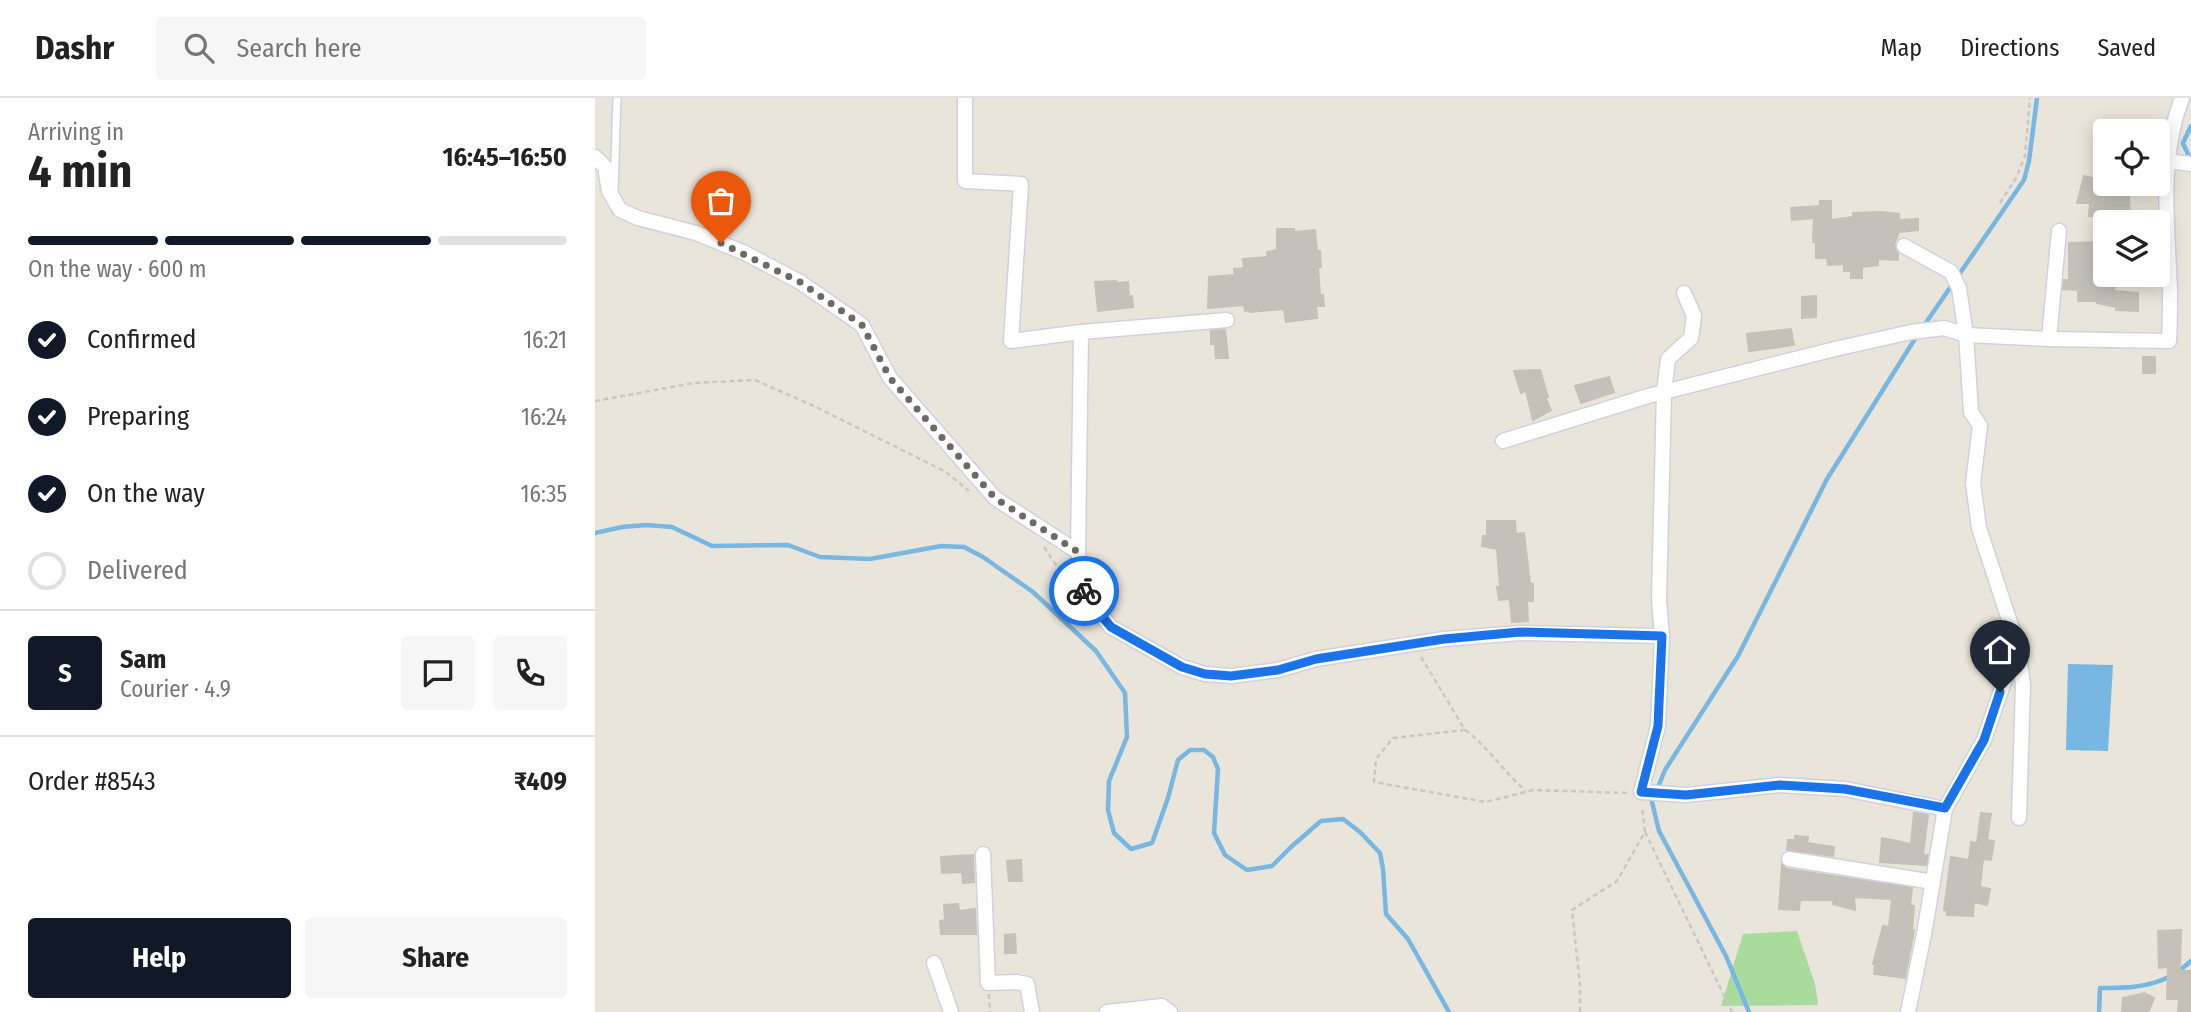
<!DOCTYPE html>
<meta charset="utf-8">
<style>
:root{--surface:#fff;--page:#f6f6f6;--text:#222;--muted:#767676;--line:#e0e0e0;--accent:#111827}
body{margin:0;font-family:"Fira Sans Condensed",sans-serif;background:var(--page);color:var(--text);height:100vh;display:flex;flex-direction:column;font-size:26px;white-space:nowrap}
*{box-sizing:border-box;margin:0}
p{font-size:23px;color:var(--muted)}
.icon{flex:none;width:38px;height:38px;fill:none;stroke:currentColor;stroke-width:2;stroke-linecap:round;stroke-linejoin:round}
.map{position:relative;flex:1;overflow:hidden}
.side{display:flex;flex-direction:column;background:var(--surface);width:595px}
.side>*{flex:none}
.fabs{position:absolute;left:1498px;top:21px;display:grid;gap:14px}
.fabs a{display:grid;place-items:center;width:77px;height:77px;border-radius:7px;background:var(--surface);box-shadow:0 4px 18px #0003;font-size:35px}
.pin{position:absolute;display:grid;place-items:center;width:60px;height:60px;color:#fff;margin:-72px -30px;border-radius:50% 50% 50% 0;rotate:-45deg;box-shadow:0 0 7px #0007}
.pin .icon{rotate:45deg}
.courier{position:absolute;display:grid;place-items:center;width:70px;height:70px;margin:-35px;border:5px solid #1a73e8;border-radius:50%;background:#fff;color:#222;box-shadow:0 2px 9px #0007}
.summary em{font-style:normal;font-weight:700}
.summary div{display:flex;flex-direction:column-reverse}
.summary{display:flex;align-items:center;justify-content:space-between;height:119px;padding:0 28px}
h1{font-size:46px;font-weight:700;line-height:52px}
.bar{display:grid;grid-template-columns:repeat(4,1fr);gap:10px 7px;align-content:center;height:84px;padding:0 28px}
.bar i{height:9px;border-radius:5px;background:var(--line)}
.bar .on{background:var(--accent)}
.bar p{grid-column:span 4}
.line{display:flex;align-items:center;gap:18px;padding:0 28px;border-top:2px solid var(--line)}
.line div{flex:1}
.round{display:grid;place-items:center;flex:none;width:74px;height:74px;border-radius:7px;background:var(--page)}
ol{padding:0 28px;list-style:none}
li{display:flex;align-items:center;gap:21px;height:77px}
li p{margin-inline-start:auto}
li .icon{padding:7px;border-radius:50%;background:var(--accent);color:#fff;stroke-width:4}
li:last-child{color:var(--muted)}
li i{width:38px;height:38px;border:4px solid var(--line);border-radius:50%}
.cta{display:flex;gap:14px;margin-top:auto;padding:14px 28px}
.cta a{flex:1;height:80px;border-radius:7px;background:var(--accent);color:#fff;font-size:28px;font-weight:700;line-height:80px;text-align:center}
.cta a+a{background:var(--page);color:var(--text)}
header{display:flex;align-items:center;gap:42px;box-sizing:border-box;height:98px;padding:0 35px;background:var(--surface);border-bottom:2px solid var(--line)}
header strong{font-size:33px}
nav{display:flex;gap:38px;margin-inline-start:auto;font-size:24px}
.search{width:490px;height:63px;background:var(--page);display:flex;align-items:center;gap:18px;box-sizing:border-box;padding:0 24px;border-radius:7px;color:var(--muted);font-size:26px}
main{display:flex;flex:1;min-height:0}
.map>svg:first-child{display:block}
</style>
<header>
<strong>Dashr</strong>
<div class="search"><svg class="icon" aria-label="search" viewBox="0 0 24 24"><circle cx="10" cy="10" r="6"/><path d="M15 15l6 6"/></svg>Search here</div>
<nav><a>Map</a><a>Directions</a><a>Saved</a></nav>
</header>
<main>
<section class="side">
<div class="summary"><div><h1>4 min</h1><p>Arriving in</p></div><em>16:45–16:50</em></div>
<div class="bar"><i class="on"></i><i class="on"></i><i class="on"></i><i></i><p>On the way · 600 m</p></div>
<ol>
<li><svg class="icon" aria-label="check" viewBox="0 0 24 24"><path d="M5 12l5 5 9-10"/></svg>Confirmed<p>16:21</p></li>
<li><svg class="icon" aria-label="check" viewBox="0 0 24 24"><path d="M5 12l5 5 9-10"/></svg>Preparing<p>16:24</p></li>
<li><svg class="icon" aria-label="check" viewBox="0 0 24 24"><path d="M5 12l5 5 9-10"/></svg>On the way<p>16:35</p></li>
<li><i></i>Delivered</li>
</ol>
<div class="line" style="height:126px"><b class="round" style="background:var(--accent);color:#fff">S</b><div><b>Sam</b><p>Courier · 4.9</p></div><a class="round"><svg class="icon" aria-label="chat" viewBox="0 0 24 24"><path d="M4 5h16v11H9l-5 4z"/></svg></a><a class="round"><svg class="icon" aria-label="phone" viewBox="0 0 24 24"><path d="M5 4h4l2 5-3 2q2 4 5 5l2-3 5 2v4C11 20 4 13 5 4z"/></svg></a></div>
<div class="line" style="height:91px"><div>Order #8543</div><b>₹409</b></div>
<div class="cta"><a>Help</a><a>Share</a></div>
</section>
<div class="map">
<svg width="1596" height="914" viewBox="0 0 1596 914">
<rect width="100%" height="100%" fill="#e9e5db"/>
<polygon fill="#a9db9c" points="1202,833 1220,886 1223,907 1126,908 1148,836"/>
<polygon fill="#77b7e2" points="1473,566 1518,567 1513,653 1471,652"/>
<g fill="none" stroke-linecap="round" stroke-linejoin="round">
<g stroke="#77b7e2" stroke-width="4.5">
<polyline points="1596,63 1588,45 1596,28"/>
<polyline points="1328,229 1429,82 1434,63 1442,0"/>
<polyline points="0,435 27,429 52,427 77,429 117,448 193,447 225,459 275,461 346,448 369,449 388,459 438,494 501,553 530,595 532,639 514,683 513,712 519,735 536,751 557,745 573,700 583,662 595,652 609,652 618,659 623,671 619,735 630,757 652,772 677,768 696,749 726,723 748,721 765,734 785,755 788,771 791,816 813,841 854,914"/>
<polyline points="1583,874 1596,863"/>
<polyline points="1154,914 1131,858 1064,733 1057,704 1070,672 1143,558 1232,381 1323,236"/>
<path d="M1504 914 1505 890C1531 890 1552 890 1576 878"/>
</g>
</g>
<g fill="#c5c1ba" stroke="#c4c1b5" stroke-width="2">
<polygon points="1489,78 1501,81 1499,88 1534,98 1535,124 1509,124 1509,119 1494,118 1495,105 1482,105"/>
<polygon points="1225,103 1236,103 1236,122 1258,119 1258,115 1286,114 1304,116 1304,122 1323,121 1323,132 1304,134 1299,147 1303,155 1303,162 1283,161 1283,167 1267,169 1267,180 1256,180 1256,173 1249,173 1249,166 1233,167 1232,160 1221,160 1221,144 1218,144 1219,120 1197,122 1196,110 1225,108"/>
<polygon points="682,131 699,131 699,134 720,132 722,153 725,153 726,169 723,169 725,197 728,197 729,208 721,208 722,220 691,224 689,211 655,214 655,212 650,213 649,207 613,210 614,179 640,177 639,171 649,170 648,161 673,159 672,154 682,152"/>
<polygon points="1508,144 1511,182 1520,184 1519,193 1543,195 1543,213 1521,212 1521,209 1502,205 1502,203 1483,203 1483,192 1468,191 1469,182 1474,182 1474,145"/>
<polygon points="521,183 521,185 533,184 534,198 537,198 538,209 503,213 500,184"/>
<polygon points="1221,198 1221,219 1207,220 1207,199"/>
<polygon points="1196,231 1199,247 1154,253 1152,236"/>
<polygon points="630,232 633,260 621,260 620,246 616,246 616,233"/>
<rect x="1548" y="259" width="12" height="16"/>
<polygon points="945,272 953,299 950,299 956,312 938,322 931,293 926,295 919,273"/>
<polygon points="1014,279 1019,294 986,305 980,288"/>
<polygon points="892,423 920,423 921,436 929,435 935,486 938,486 938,503 932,503 933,523 917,524 915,501 904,502 902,489 905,489 902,451 887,448 888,438 892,438"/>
<polygon points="1319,715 1333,717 1328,757 1333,757 1331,767 1285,764 1287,740 1316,746"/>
<polygon points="1386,715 1396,716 1392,742 1399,743 1396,762 1388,761 1385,789 1395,791 1392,807 1379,804 1378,818 1352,817 1352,813 1349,812 1356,759 1374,762 1376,744 1382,745"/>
<polygon points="1200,738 1213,739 1212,745 1239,749 1238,758 1192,752 1193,742 1200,742"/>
<polygon points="378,757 379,784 368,785 367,774 347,775 346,759"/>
<polygon points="426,762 427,783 414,783 412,763"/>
<polygon points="1187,767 1192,771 1317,790 1315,807 1319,808 1317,832 1319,832 1310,880 1279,876 1280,866 1278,866 1288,828 1294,829 1297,801 1259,799 1260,812 1238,806 1239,802 1205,802 1204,812 1184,811"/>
<polygon points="363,806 364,813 380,811 381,836 346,836 345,823 350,822 349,807"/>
<polygon points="1586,832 1585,873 1596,873 1596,914 1583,914 1584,901 1572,901 1573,869 1564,870 1563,833"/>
<polygon points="420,836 421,855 410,855 410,837"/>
<polygon points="1549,895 1559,900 1554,912 1551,914 1527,914 1528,900"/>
</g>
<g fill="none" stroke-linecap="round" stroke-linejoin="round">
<g stroke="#d0d1e0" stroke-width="10">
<polyline id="lane" points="19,92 22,0"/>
</g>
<g stroke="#d0d1e0" stroke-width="17">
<g id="street">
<polyline points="370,0 370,83 426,86 416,243 486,234 483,454 489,497 516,529 587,569 610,576 636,578 683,572 721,561 849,541 925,535 1067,538"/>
<polyline points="0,59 10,69 14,93 25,112 43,120 101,135 150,155 205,184 267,227 295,280 400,400 483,454"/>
<polyline points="1572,63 1596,66"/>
<polyline points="1089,195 1099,218 1096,240 1073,261 1069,294 1064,502 1067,538 1063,628 1046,694 1091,697 1185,687 1250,691 1350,711"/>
<polyline points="486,234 632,222"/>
<polyline points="1454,241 1464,133"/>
<polyline points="908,343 1053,298 1240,251 1316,234 1349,230 1371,237 1364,190 1356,174 1309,148"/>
<polyline points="1423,551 1428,587 1424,720"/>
<polyline points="388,756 393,885 421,884 432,886 437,914"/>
<polyline points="1194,761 1338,784"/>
<polyline points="339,865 356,914"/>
<polyline points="512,914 567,908 575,914"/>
<path d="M1313 914 1329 836 1350 711 1389 642 1422 546 1384 430 1378 385 1385 328 1376 314 1371 237 1454 241 1574 243C1575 227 1575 210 1575 194 1573 129 1563 62 1587 0"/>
</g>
</g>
<g stroke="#c7c7c7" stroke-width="2.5" stroke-dasharray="5 3.5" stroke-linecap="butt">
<polyline points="1405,105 1421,80 1430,58 1435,0"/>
<polyline points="0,303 99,285 160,282 221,309 351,374 374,393"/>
<polyline points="449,449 473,485"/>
<polyline points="826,559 870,632 798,640 781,661 779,684 891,704 938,692 1033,695"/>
<path d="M870 632C893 648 909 675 931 693"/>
<polyline points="1050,734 1137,914"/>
<polyline points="394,896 395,914"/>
<polyline points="985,914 985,887 977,812 1022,783 1050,734 1047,709"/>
</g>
<use href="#lane" stroke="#fff" stroke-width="7"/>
<use href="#street" stroke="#fff" stroke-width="14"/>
</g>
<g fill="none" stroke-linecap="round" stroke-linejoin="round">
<polyline stroke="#6c6a67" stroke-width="7" stroke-dasharray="0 12.6" points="126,145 205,184 267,227 295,280 400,400 483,454 489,493"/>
<polyline stroke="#1a73e8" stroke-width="9" points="489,493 489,497 516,529 587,569 610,576 636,578 683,572 721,561 849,541 925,534 1067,538 1063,628 1046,694 1091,697 1185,687 1250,691 1350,710 1389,642 1405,594"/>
</g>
</svg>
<div class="fabs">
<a><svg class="icon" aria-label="locate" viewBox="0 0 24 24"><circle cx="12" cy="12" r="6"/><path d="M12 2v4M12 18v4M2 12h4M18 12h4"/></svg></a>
<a><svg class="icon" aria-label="layers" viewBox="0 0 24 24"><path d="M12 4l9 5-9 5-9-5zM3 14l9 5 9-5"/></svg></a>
</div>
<div class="pin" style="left:126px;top:145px;background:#ea580c"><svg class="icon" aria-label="bag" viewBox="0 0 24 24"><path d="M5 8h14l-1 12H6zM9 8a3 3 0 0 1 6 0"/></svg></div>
<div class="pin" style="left:1405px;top:594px;background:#1f2937"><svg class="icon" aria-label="home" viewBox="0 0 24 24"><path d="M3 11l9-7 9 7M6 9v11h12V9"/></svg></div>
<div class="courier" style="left:489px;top:493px"><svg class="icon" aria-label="bike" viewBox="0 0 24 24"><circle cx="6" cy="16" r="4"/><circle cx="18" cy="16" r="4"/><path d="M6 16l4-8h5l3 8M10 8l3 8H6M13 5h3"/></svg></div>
</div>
</main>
